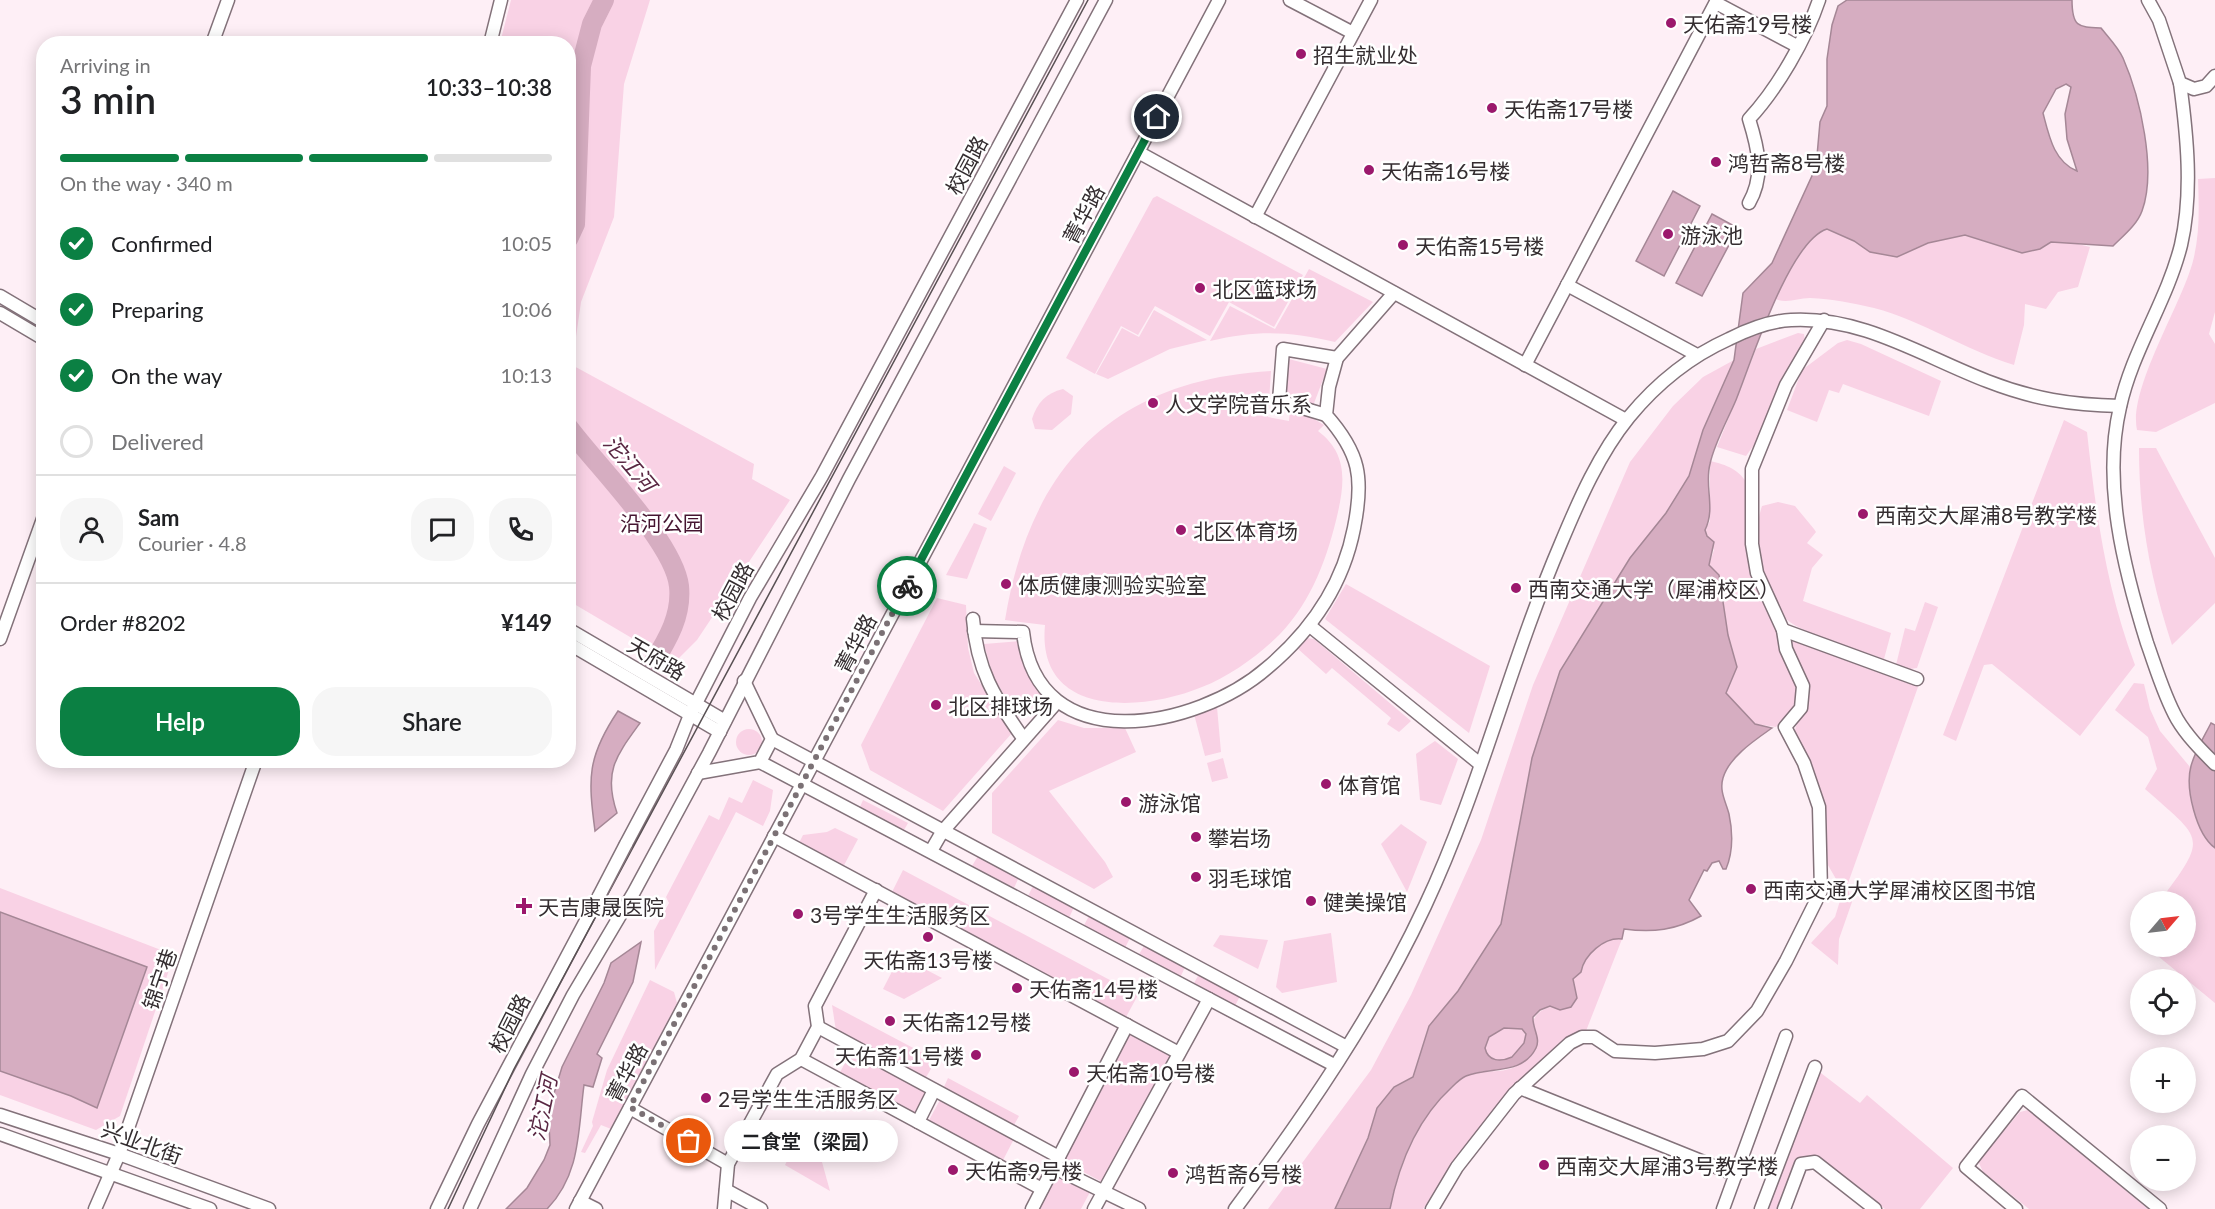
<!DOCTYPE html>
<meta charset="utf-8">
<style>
:root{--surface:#fff;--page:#f6f6f6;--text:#202124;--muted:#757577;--line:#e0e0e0;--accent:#0b8043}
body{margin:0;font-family:Lato,"Noto Sans SC",sans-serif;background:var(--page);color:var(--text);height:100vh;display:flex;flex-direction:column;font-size:22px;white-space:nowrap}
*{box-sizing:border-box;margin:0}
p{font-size:20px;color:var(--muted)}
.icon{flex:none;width:33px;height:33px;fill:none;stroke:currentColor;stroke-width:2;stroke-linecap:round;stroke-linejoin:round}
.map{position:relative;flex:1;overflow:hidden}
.side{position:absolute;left:36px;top:36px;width:540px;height:732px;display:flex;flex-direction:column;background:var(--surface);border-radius:24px;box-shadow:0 3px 15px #0003}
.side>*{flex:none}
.needle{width:39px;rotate:62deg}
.fabs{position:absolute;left:2130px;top:891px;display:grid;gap:12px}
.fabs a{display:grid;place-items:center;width:66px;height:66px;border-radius:50%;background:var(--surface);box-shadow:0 3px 15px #0003;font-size:30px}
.pin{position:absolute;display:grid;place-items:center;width:51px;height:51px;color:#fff;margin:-26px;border:3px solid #fff;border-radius:50%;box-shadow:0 2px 6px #0007}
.courier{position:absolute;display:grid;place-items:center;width:60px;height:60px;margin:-30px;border:4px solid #0b8043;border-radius:50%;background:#fff;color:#222;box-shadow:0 2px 8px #0007}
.bubble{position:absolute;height:42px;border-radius:21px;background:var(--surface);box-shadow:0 3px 15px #0003;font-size:20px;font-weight:600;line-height:42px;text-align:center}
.overview em{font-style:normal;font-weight:600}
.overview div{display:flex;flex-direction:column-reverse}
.overview{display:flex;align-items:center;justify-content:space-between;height:102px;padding:0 24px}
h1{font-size:39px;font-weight:600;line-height:45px}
.bar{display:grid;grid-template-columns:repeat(4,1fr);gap:9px 6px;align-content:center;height:72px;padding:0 24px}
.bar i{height:8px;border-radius:4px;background:var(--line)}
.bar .selected{background:var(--accent)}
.bar p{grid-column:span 4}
.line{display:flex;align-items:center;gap:15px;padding:0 24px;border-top:2px solid var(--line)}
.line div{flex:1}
.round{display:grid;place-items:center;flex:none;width:63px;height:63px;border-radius:24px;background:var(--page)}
ol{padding:0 24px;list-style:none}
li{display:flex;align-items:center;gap:18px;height:66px}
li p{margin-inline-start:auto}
li .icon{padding:6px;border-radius:50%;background:var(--accent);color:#fff;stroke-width:4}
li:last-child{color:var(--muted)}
li i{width:33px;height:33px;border:3px solid var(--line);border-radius:50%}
.cta{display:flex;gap:12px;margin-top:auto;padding:12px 24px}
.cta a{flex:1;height:69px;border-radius:24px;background:var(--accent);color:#fff;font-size:24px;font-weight:600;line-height:69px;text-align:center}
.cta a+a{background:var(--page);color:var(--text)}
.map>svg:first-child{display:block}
</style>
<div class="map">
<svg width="2215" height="1209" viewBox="0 0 2215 1209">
<rect width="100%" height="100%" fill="#feeff6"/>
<g fill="#f9d2e5">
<polygon points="511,0 650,0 624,84 614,217 581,302 572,365 754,464 752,479 790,500 697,640 671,666 647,647 569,601 568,44 500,43"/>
<path d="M2215 178V312L2209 334 2215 344V403L2156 432 2137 430C2128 389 2182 304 2193 261 2200 234 2199 207 2198 179Z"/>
<polygon points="1157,196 1303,275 1274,327 1229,302 1210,336 1155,306 1138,335 1121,326 1095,374 1066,358 1153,198"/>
<path d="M1827 229 1854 241 1870 252 1897 257 1928 243 1965 235 2009 249H2040L2051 242 2066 241 2090 247 2078 287 2058 292 2046 309 2025 304 2024 325 2014 365C1965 350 1923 321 1874 308 1853 303 1832 299 1810 298 1797 298 1788 304 1775 299 1788 277 1801 237 1827 229Z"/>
<path d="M1309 269 1373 302 1335 342C1288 331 1257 330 1210 341L1230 306 1275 329Z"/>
<polygon points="1154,310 1207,340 1170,349 1108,379 1096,374 1122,328 1139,337"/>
<polygon points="1798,333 1804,334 1805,341 1771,406 1759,438 1746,456 1717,447 1756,349"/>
<polygon points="1847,340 1861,344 1941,381 1929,416 1843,384 1839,393 1829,390 1817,422 1787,410 1802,370 1838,343"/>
<polygon points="1285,358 1327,369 1313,406 1283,394"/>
<polygon points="1734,360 1703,430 1689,476 1666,513 1630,558 1560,671 1532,758 1501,924 1458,991 1429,1026 1413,1077 1394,1087 1377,1108 1368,1138 1335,1209 1268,1209 1371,1070 1411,995 1481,840 1533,685 1630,462 1673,406 1703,377"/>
<path d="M1271 371 1268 417 1289 421 1290 410 1311 417 1324 425 1318 431C1347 453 1345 480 1338 512 1328 556 1312 601 1280 634 1259 655 1230 676 1202 687 1142 712 1036 718 1045 625L1005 620C1030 467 1113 380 1271 371Z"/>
<path d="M1063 389 1073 396 1071 414 1052 430 1035 429 1032 419C1037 403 1046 393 1063 389Z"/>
<path d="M2064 420 2087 432C2096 514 2106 587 2135 665L2080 736 1992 664 1984 665 1956 741 1943 735Z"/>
<path d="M2139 448H2156L2215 558V603L2172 645C2150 578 2139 518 2139 448Z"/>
<path d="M1710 461C1727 465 1739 469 1748 485L1767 608 1798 688 1793 708 1776 727 1755 724 1726 693 1737 667 1728 635 1719 575 1709 565 1714 550 1705 530 1710 521Z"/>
<polygon points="1004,466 1016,473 991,521 978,514"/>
<path d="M1778 502 1795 506 1814 529 1816 532 1807 543 1823 555 1812 568 1803 601 1891 633 1884 659C1860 650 1804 635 1786 619 1760 596 1751 537 1762 506Z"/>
<polygon points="974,523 987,528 967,579 946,575"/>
<polygon points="1346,584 1490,666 1469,733 1325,619"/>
<polygon points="937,598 966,605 968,648 974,673 1012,733 943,811 870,770 861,745"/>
<polygon points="1925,602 1938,607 1917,668 1910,669 1896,665 1905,628 1915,631"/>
<polygon points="1307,638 1314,639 1411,721 1399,732 1387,724 1391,718 1332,668 1326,674 1297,648"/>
<path d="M1790 640 1918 687 1847 886 1852 902 1839 939 1838 965 1811 943 1835 917 1843 891 1825 860V831L1795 739C1792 722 1808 712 1809 694 1809 674 1792 660 1790 640Z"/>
<polygon points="1020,641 1026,663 1045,695 1019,718 993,677 984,644"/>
<path d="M2134 683 2144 684 2150 709 2160 731 2190 767 2192 800 2210 844 2215 848V1003L2147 947 2186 946V902L2160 901C2208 836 2204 841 2145 789L2157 769 2148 737 2115 710Z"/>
<polygon points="1217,707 1221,752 1205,756 1194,714"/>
<polygon points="1058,720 1084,728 1125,728 1136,752 1049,791 1105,862 1113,877 1094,889 992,833 992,793"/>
<circle cx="749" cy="742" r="13"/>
<polygon points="1435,741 1458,759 1441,805 1420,800 1416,754"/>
<polygon points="1223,758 1228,778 1212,782 1207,763"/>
<polygon points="753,780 773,790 770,811 763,826 736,812 655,970 654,931 669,903 666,897 709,815 719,820 729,797 742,803"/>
<polygon points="863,800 908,823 904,830 860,807"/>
<polygon points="1401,824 1427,842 1407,892 1381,844"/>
<polygon points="835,828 858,839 842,869 798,845 803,835 827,832"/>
<polygon points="978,856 1019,877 1014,888 972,866"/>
<polygon points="903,870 1138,995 1126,1017 892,892"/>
<polygon points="1033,886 1074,907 1069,918 1028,896"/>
<polygon points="0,888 174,955 120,1116 96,1130 0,1095"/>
<polygon points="1089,916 1130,938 1125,948 1083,927"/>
<polygon points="1331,933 1337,982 1282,993 1276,987 1284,941"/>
<polygon points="1220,935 1268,940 1258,969 1213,946"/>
<path d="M1614 938 1622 939 1586 1031 1570 1035 1517 1087 1457 1157 1423 1209H1390C1399 1164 1422 1102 1463 1077 1477 1068 1494 1074 1509 1069 1515 1068 1520 1063 1525 1060 1536 1011 1525 1014 1576 998L1573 979 1581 972C1583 957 1599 943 1614 938Z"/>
<polygon points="1144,946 1185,967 1180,978 1138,956"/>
<polygon points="900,956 942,978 904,999 883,989"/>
<polygon points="1199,974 1240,996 1235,1006 1193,985"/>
<polygon points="650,980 674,992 677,1003 611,1129 601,1125 585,1153 581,1152 593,1126 592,1122 607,1070"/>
<polygon points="832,1005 936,1060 925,1079 836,1031"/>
<path d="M1504 1028 1522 1029 1526 1034 1524 1043 1512 1057C1501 1062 1488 1062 1485 1048L1489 1037Z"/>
<polygon points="1131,1032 1173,1055 1104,1183 1061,1160"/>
<polygon points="852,1050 927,1090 913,1116 838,1076"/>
<polygon points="1817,1070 1860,1103 1867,1095 1953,1168 1920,1209 1885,1209 1819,1160 1796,1164 1781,1209 1766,1209"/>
<polygon points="948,1078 1019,1116 1013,1127 943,1089"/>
<polygon points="941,1098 1015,1137 1001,1164 927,1124"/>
<polygon points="2028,1110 2148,1209 2029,1209 1983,1172 1978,1161 2020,1112"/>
<polygon points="800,1135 817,1144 830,1191 785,1165"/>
<polygon points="1053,1172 1090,1192 1081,1209 1034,1209"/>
</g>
<g fill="#d6adc1" stroke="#a58796" stroke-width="1.5" fill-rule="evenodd">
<path d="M1847 0H2072C2072 27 2078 27 2101 28 2108 37 2118 47 2123 58 2140 97 2157 170 2142 211 2137 225 2123 236 2113 246L2051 242 2040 249 2022 253 1965 235 1928 243 1897 257 1870 252 1854 241 1827 229C1789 241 1751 363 1736 400 1728 419 1714 444 1710 464 1704 486 1716 508 1705 530L1707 536 1714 542 1709 565 1719 575 1728 635 1737 667 1726 693 1755 724 1772 728C1755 740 1729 757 1723 778 1719 791 1726 802 1729 814 1733 833 1733 852 1726 869H1723L1719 861 1712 863 1707 871 1704 870 1689 900 1701 916C1676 930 1653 933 1624 929L1622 939C1604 937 1584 955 1581 972L1573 979 1577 998 1571 1007 1560 1010 1550 1006 1540 1010 1533 1017C1532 1028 1541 1038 1536 1048 1522 1076 1489 1066 1466 1076 1461 1078 1456 1083 1452 1087 1416 1120 1399 1163 1390 1209H1335L1368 1138 1377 1108 1394 1087 1413 1077 1429 1026 1458 991 1501 924 1532 758 1560 671 1630 558 1666 513 1689 476 1703 430 1734 360 1743 293 1772 263 1816 167 1820 122 1827 106V59L1832 25 1838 6ZM2066 84 2071 87 2065 114 2067 139 2077 171C2054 162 2049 136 2043 113L2056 89ZM1504 1028 1522 1029 1526 1034 1524 1043 1512 1057C1501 1062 1488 1062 1485 1048L1489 1037Z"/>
<polygon points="1673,191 1700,206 1664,276 1636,261"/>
<polygon points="1712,214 1738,228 1702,296 1676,283"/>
<path d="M618 711 640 723C616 756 603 772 617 813L595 831C588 778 587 757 618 711Z"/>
<path d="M2211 723 2215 725V848C2196 834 2185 788 2191 766 2195 751 2204 737 2211 723Z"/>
<polygon points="0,912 147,967 97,1108 71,1096 0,1071"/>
<path d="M641 942 633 982 597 1054 602 1058 593 1087 584 1085C578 1130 581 1174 547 1209H506L527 1188 544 1160 550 1145 549 1123 552 1100 562 1067 604 983 611 963Z"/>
</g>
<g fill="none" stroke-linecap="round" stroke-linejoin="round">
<g stroke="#d6adc1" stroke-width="20">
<polyline points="568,239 575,224 581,66 592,24 604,0"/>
<path d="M568 427C596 465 674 542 679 586 682 615 668 639 653 663"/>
</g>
<g stroke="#83727a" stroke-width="15">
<g id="minor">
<polyline points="1290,0 1353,33"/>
<polyline points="2148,0 2159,20 2180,83 2194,89 2206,86 2215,76"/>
<polyline points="1716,3 1797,46"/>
<polyline points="212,44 228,0"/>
<polyline points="490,44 501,0"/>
<path d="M2180 83C2187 135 2193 193 2181 245 2167 301 2132 351 2120 407 2102 484 2124 569 2147 643 2156 668 2164 696 2177 719 2187 736 2201 750 2215 764"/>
<polyline points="1138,152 1626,420"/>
<path d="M1749 203C1765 175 1758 148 1749 119 1777 89 1806 39 1819 0"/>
<polyline points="1255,217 1371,0"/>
<polyline points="1567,285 1697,355"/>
<polyline points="0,296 44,322"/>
<polyline points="0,313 44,339"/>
<polyline points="1525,365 1717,0"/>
<polyline points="1326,415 1279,401 1283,349 1337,358"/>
<path d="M973 619C977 670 994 697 1023 738"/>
<polyline points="1310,626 1480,764"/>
<polyline points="568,629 725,721"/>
<polyline points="1783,630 1917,679"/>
<path d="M974 631 1023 632C1037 761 1197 729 1267 668 1311 631 1343 585 1354 528 1364 478 1360 453 1326 415L1329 387 1337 358 1394 293"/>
<polyline points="0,639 44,516"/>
<polyline points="568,643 720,732"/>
<polyline points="772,739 1345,1046"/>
<polyline points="760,762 1334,1065"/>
<polyline points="698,773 760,762 772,739 744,681"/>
<polyline points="774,836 1179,1053"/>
<polyline points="626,844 676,750 690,715 750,598 822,476 1077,0"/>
<polyline points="931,851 942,832 1057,702"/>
<polyline points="818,1027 1059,1157"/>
<polyline points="801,1059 1042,1189"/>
<polyline points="1520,1088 1736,1175"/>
<polyline points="630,1108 728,1164"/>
<polyline points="0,1115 119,1154 269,1209"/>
<polyline points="918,1122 934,1090"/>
<polyline points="0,1134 210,1209"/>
<polyline points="1053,1167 1139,1209"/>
<polyline points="726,1190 761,1209"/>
<polyline points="580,1201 596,1209"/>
<polyline points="95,1209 119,1154 256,760"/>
<polyline points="437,1209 478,1124 599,896"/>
<polyline points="470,1209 532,1074 573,995 634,892 709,753 849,479 1106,0"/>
<polyline points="576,1209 1219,0"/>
<polyline points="724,1209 728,1164 777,1074 801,1059 818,1027 815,1006 876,890"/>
<polyline points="1032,1209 1127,1025"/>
<polyline points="1094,1209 1209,999"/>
<path d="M1235 1209C1306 1114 1375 1013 1425 906 1480 789 1510 662 1561 543 1579 500 1599 454 1629 417 1657 383 1689 357 1729 339 1747 330 1770 321 1791 320 1862 316 1922 356 1987 381 2033 399 2071 405 2120 406"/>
<polyline points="1432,1209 1457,1167 1514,1094 1570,1043 1582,1037 1594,1037 1615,1051 1655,1053 1703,1049 1728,1041 1757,1011 1786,961 1821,891 1819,807 1804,763 1785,727 1801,708 1803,686 1786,649 1783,630 1757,573 1752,544 1752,469 1786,385 1824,320"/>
<polyline points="1723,1209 1786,1036"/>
<polyline points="1761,1209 1815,1067"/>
<polyline points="1784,1209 1801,1164 1815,1162 1875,1209"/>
<polyline points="2016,1209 1966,1167 2022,1096 2160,1209"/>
</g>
</g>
<use href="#minor" stroke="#fff" stroke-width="12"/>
<polyline stroke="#595154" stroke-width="1.5" points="448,1209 514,1069 1088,0"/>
<g stroke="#83727a" stroke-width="15" stroke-linecap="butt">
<polyline id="minor-bridge" points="599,896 626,844"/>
</g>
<use href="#minor-bridge" stroke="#fff" stroke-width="12"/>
</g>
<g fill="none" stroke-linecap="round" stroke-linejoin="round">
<polyline stroke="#7b7175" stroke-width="6" stroke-dasharray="0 10.8" points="689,1141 630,1107 907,586"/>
<polyline stroke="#0b8043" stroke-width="8" points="907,586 1157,117"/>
</g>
<g fill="#9b186c" stroke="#fff" stroke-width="2">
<circle cx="1671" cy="23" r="6"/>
<circle cx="1301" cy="54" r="6"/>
<circle cx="1492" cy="108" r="6"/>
<circle cx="1716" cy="162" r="6"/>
<circle cx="1369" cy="170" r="6"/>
<circle cx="1668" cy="234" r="6"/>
<circle cx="1403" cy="245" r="6"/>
<circle cx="1200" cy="288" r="6"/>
<circle cx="1153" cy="403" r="6"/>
<circle cx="1863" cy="514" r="6"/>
<circle cx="1181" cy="530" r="6"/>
<circle cx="1006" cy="584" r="6"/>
<circle cx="1516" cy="588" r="6"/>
<circle cx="936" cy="705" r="6"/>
<circle cx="1326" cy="784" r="6"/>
<circle cx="1126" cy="802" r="6"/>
<circle cx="1196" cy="837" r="6"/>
<circle cx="1196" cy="877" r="6"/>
<circle cx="1751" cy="889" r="6"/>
<circle cx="1311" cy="901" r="6"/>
<path d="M521 897h6v6h6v6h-6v6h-6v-6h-6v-6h6z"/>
<circle cx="798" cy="914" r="6"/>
<circle cx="928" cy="937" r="6"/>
<circle cx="1017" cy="988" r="6"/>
<circle cx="890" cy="1021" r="6"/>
<circle cx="976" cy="1055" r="6"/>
<circle cx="1074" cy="1072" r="6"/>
<circle cx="706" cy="1098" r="6"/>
<circle cx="1544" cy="1165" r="6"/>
<circle cx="953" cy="1170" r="6"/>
<circle cx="1173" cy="1173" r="6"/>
</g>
<g text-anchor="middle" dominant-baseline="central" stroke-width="5" stroke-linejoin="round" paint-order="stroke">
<g font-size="21" fill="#342d30" stroke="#fff" text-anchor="start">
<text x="1683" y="23">天佑斋19号楼</text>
<text x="1313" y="54">招生就业处</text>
<text x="1504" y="108">天佑斋17号楼</text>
<text x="1728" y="162">鸿哲斋8号楼</text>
<text x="1381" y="170">天佑斋16号楼</text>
<text x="1680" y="234">游泳池</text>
<text x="1415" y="245">天佑斋15号楼</text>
<text x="1212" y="288">北区篮球场</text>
<text x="1165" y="403">人文学院音乐系</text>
<text x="1875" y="514">西南交大犀浦8号教学楼</text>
<text x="1193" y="530">北区体育场</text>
<text x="1018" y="584">体质健康测验实验室</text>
<text x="1528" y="588">西南交通大学（犀浦校区）</text>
<text x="948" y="705">北区排球场</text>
<text x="1338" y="784">体育馆</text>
<text x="1138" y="802">游泳馆</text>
<text x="1208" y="837">攀岩场</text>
<text x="1208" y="877">羽毛球馆</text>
<text x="1763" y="889">西南交通大学犀浦校区图书馆</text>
<text x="1323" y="901">健美操馆</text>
<text x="538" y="906">天吉康晟医院</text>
<text x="810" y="914">3号学生生活服务区</text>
<text x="928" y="959" text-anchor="middle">天佑斋13号楼</text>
<text x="1029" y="988">天佑斋14号楼</text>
<text x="902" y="1021">天佑斋12号楼</text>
<text x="964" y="1055" text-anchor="end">天佑斋11号楼</text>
<text x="1086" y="1072">天佑斋10号楼</text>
<text x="718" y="1098">2号学生生活服务区</text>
<text x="1556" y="1165">西南交大犀浦3号教学楼</text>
<text x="965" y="1170">天佑斋9号楼</text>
<text x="1185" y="1173">鸿哲斋6号楼</text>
</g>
<g font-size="21" fill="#342d30" stroke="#fff">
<text transform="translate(966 165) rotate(-62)">校园路</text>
<text transform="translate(1083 214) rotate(-62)">菁华路</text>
<text transform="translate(732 591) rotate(-62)">校园路</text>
<text transform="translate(855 643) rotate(-62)">菁华路</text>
<text transform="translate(657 658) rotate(30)">天府路</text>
<text transform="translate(159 979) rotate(-71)">锦宁巷</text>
<text transform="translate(509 1023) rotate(-63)">校园路</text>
<text transform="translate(626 1072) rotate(-62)">菁华路</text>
<text transform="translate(142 1142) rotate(20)">兴业北街</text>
</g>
<g font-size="21" fill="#461531" stroke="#fff">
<text x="662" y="522">沿河公园</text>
</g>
<g font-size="22" font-style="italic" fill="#5a2743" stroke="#fff">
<text transform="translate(630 463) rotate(50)">沱江河</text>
<text transform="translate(542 1108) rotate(-78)">沱江河</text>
</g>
</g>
</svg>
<div class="fabs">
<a><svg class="needle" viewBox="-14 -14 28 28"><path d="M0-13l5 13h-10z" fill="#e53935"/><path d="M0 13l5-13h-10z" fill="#757577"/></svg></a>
<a><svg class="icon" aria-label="locate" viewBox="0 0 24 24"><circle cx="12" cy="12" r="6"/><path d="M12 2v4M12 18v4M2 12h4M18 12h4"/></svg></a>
<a>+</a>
<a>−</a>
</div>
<div class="pin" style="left:689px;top:1141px;background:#ea580c"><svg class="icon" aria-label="bag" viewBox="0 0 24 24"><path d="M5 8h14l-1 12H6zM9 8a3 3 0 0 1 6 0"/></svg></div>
<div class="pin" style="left:1157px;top:117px;background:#1f2937"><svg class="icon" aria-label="home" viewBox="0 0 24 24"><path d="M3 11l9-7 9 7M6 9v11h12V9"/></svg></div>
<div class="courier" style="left:907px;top:586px"><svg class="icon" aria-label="bike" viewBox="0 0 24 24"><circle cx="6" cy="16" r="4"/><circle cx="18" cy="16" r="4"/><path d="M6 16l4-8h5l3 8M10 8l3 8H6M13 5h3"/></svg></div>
<div class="bubble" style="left:724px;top:1120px;width:174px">二食堂（梁园）</div>
<section class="side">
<div class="overview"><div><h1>3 min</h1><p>Arriving in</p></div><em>10:33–10:38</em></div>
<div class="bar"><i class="selected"></i><i class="selected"></i><i class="selected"></i><i></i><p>On the way · 340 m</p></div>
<ol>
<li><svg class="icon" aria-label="check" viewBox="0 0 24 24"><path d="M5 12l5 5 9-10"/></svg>Confirmed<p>10:05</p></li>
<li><svg class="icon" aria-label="check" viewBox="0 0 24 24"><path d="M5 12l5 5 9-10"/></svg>Preparing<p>10:06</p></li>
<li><svg class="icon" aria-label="check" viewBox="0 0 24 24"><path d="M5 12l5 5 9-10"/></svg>On the way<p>10:13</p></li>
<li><i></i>Delivered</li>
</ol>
<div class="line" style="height:108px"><a class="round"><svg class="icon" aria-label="person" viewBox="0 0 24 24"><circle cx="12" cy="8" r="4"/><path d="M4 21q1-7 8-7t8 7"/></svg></a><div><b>Sam</b><p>Courier · 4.8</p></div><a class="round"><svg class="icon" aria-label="chat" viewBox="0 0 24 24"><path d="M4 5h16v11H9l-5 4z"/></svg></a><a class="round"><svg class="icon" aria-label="phone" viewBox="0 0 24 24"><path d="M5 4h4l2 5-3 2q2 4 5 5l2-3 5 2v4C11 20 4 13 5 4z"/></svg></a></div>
<div class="line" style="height:78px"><div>Order #8202</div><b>¥149</b></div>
<div class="cta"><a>Help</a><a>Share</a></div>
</section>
</div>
